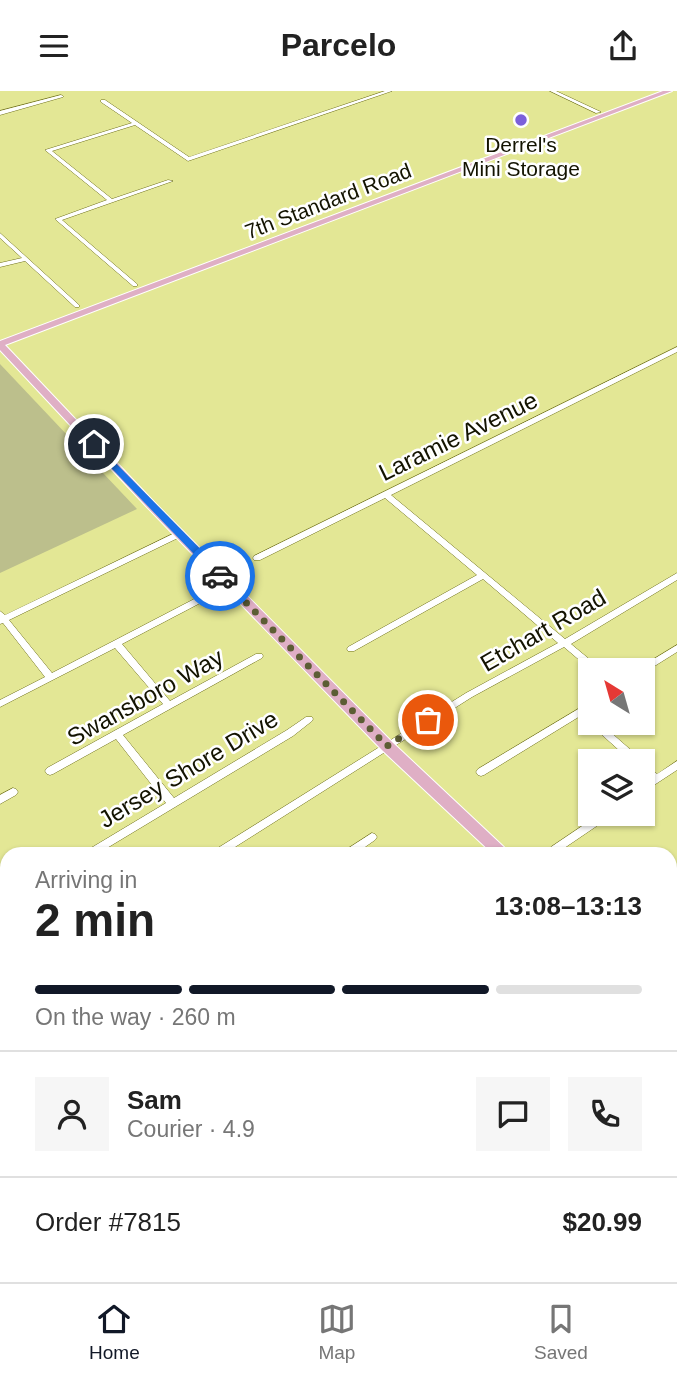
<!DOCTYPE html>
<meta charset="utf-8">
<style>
:root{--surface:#fff;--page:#f6f6f6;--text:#222;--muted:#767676;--line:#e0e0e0;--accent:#111827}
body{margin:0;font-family:Arial,sans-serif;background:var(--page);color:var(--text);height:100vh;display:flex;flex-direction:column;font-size:26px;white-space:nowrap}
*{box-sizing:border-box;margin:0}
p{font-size:23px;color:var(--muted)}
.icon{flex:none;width:38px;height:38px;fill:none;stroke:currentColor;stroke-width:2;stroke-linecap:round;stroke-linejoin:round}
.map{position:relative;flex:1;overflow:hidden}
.details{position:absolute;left:0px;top:756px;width:677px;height:436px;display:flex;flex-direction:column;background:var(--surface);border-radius:21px 21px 0 0;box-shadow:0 2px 5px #0004}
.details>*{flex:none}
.needle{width:46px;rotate:323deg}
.fabs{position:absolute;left:578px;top:567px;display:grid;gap:14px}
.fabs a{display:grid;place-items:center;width:77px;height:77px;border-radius:0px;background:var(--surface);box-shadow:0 2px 5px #0004;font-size:35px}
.pin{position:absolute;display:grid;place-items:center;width:60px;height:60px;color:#fff;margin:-30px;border:4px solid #fff;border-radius:50%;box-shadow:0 2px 7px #0007}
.courier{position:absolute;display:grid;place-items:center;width:70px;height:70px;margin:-35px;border:5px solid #1a73e8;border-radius:50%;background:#fff;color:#222;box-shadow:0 2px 9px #0007}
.overview em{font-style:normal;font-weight:600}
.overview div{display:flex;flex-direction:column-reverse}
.overview{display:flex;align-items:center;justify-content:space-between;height:119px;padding:0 35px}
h1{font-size:46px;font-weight:600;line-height:52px}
.bar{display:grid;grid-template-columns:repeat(4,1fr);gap:10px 7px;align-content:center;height:84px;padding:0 35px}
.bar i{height:9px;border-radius:5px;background:var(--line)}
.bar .active{background:var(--accent)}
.bar p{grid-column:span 4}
.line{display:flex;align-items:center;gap:18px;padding:0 35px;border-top:2px solid var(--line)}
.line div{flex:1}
.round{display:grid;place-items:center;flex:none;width:74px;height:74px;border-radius:0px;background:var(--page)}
header{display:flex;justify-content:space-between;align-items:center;height:91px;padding:0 35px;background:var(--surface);font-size:32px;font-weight:600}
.tabs{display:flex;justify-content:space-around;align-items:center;height:98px;border-top:2px solid var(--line);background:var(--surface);font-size:19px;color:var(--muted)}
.tabs a{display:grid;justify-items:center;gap:4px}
.tabs .active{color:var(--accent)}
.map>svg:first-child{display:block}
</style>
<header><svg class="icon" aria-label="menu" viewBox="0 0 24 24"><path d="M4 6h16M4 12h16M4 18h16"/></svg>Parcelo<svg class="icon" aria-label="share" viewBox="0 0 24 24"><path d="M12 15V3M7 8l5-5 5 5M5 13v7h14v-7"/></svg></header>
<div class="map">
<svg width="677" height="1191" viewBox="0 0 677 1191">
<rect width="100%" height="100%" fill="#e3e795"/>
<polygon fill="#bcbf8c" points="0,273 137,418 0,482"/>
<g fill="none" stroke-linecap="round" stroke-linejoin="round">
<g stroke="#6f701b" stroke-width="1">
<g id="minor">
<polygon points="385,0 392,0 188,70 135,34 52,60 112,108 168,89 173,90 62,129 137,193 137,195 133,195 55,128 107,109 45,59 132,32 101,11 101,9 105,9 189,66"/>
<polygon points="550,0 556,0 601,21 596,22"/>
<polygon points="61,4 63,5 63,6 0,24 0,20"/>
<polygon points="0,142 79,214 79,216 75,216 25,170 0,176 0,172 22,167 0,147"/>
<polygon points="677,256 677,261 391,404 565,548 677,482 677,489 571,553 600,577 601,579 591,579 564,556 472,606 224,763 211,763 213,760 466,602 558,552 483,488 354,560 348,560 347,558 348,556 477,484 385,407 260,469 254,469 253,467 254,465"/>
<polygon points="179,440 183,443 182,445 9,529 52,582 200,505 206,505 207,507 206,509 122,553 170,610 256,563 262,563 263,565 262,567 123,644 174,707 287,639 306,626 312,626 313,628 312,630 293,645 97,763 84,763 86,760 166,712 116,648 53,683 50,684 47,683 45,680 47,677 163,613 115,557 0,616 0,609 45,586 3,532 0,533 0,520 5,524"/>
<polygon points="677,554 677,561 645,581 642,582 642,579 638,579 639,577"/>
<polygon points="590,611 590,619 484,684 481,685 478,684 476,681 478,678"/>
<polygon points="590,632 600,632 640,667 641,670 631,670 591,634"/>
<polygon points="677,670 677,679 642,702 642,693 650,688 642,681 642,671 657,683"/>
<polygon points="13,697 16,698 18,701 16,704 0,713 0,704"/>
<polygon points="600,723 612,723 610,726 557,762 551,762 549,759 551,756"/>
<polygon points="372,742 375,743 377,746 375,749 355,763 342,763 344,760"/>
<polygon points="7,808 7,817 0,821 0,811"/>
<polygon points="7,889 7,900 0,904 0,893"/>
<polygon points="7,1143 7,1156 0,1160 0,1147"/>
<polygon points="677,1176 677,1191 662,1191 665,1185 670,1185 670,1180"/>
</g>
</g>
<g stroke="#fff" stroke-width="2">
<g id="major">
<polygon points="663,0 672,0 5,254 154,411 392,651 507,759 509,763 493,763 382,659 146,415 0,259 0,250"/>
<polygon points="670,920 677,923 677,941 670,938"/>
</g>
</g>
<use href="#minor" fill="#fff" fill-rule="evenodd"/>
<use href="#major" fill="#dfafc5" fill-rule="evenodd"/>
</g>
<polygon fill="#1a73e8" points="94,350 224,482 224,487 217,487 90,355 89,353"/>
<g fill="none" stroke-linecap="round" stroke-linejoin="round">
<polyline stroke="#5c5d34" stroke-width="7" stroke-dasharray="0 12.6" points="220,485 387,655 428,629"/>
</g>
<circle fill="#7c60da" stroke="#fff" stroke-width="2.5" cx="521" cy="29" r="7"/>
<g text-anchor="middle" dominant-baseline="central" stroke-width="5" stroke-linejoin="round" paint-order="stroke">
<g font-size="21" fill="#131300" stroke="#fff">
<text x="521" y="53">Derrel's<tspan x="521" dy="24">Mini Storage</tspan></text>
</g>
<g font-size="21" fill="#131300" stroke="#fff">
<text transform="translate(328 110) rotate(-21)">7th Standard Road</text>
</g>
<g font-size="24" fill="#131300" stroke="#fff">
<text transform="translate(458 345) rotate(-26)">Laramie Avenue</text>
<text transform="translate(543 539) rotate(-30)">Etchart Road</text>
<text transform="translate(145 606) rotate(-29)">Swansboro Way</text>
<text transform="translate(188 678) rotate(-31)">Jersey Shore Drive</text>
</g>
</g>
</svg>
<div class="fabs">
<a><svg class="needle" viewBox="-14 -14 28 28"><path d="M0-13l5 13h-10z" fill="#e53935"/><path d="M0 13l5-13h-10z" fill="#767676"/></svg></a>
<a><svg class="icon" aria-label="layers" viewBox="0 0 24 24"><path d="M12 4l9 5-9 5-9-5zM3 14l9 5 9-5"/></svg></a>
</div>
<div class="pin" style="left:428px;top:629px;background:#ea580c"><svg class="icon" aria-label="bag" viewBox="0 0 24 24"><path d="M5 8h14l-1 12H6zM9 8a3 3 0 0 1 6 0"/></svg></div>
<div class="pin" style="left:94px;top:353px;background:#1f2937"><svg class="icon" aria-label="home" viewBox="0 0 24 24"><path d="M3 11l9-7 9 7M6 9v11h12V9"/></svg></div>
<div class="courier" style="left:220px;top:485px"><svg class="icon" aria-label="car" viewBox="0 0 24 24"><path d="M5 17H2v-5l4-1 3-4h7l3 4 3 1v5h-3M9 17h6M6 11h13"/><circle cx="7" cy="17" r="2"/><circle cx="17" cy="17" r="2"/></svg></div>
<section class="details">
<div class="overview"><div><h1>2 min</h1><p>Arriving in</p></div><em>13:08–13:13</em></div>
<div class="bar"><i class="active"></i><i class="active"></i><i class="active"></i><i></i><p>On the way · 260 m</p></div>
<div class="line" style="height:126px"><a class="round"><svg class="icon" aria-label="person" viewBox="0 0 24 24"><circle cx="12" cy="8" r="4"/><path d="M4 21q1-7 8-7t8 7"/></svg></a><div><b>Sam</b><p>Courier · 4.9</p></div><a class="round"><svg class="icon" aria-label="chat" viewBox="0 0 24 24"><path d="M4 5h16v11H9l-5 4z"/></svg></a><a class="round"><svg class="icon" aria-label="phone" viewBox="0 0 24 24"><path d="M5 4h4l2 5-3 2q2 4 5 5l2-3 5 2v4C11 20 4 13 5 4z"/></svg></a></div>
<div class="line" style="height:91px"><div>Order #7815</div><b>$20.99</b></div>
</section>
</div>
<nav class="tabs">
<a class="active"><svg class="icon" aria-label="home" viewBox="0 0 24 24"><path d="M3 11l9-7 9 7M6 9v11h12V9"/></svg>Home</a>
<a><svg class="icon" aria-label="map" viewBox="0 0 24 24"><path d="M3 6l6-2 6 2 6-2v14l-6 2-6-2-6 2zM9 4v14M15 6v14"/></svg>Map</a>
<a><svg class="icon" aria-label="saved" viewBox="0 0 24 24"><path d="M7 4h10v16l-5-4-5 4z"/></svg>Saved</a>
</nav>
